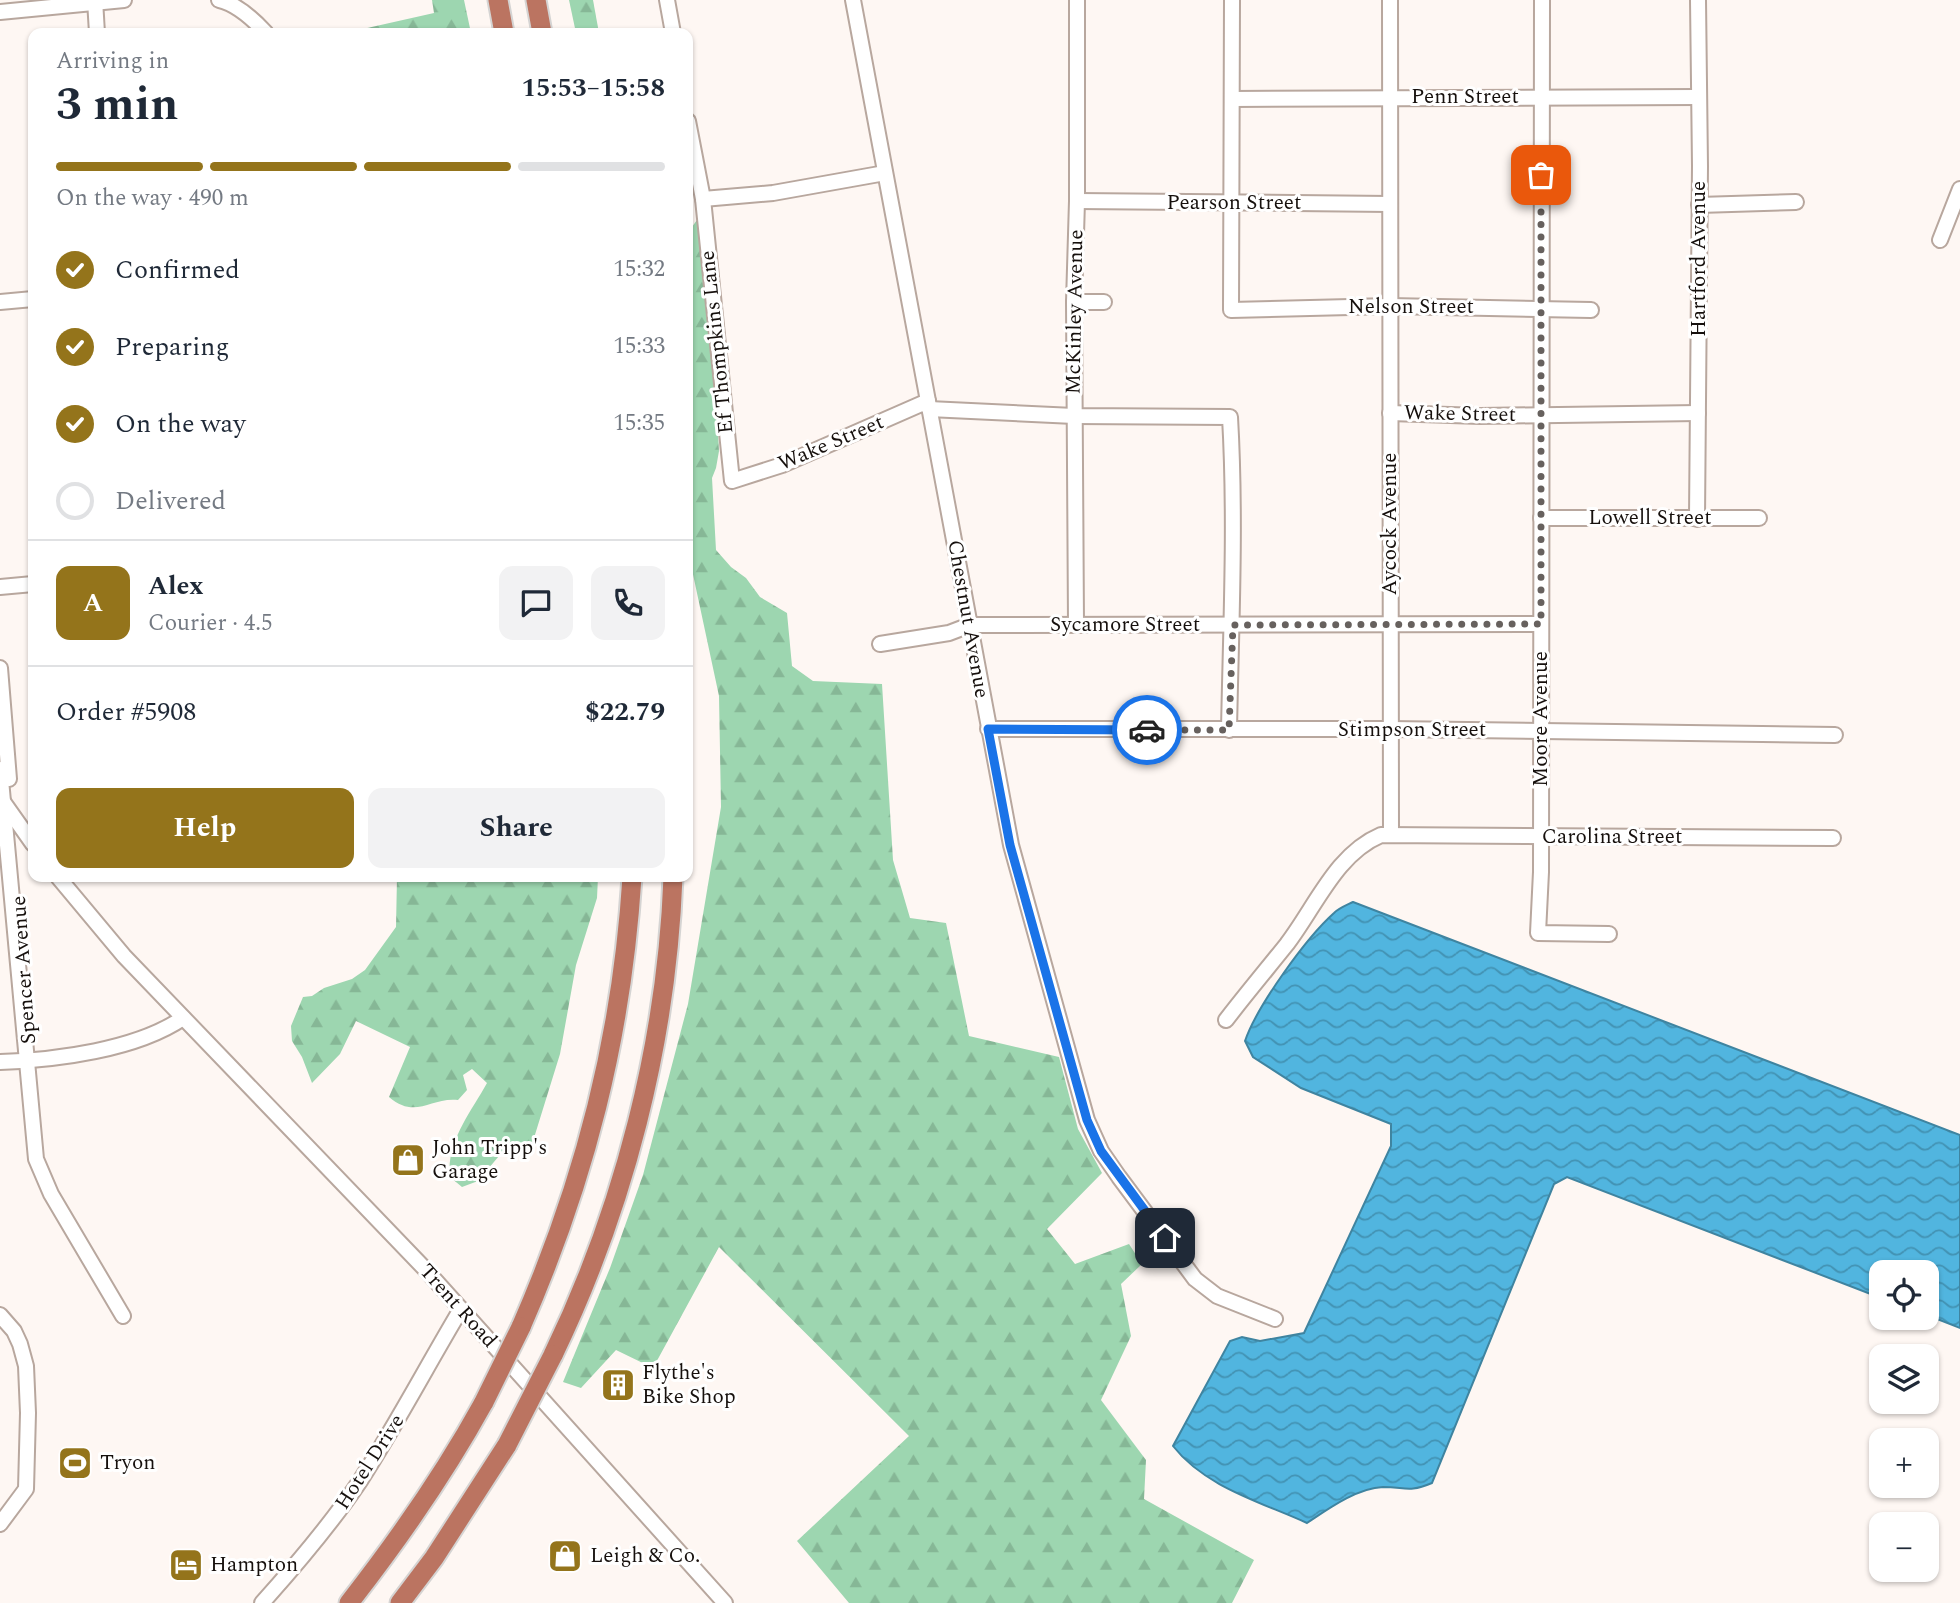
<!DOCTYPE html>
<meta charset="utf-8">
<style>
:root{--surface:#fff;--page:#f2f2f3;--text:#1f2937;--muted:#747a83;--line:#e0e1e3;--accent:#94741b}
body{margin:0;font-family:Spectral,serif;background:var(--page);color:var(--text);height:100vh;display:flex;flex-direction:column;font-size:26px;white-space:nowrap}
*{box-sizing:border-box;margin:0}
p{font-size:23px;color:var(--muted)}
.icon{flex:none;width:38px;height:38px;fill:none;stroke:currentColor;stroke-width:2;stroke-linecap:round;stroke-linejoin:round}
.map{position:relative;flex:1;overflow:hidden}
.panel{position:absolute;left:28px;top:28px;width:665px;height:854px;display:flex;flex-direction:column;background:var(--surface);border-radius:14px;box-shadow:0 2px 5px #0004}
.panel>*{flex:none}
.buttons{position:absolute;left:1869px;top:1260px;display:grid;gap:14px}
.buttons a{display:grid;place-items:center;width:70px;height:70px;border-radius:14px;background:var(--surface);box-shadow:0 2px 5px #0004;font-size:35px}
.pin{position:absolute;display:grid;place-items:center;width:60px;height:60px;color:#fff;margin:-30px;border-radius:14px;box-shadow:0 4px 10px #0006}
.courier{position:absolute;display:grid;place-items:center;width:70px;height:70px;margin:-35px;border:5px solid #1a73e8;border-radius:50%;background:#fff;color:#222;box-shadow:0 2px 9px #0007}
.headline em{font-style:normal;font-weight:700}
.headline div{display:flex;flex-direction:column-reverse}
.headline{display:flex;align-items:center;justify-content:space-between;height:119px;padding:0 28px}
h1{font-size:46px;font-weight:700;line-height:52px}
.bar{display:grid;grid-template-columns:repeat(4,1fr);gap:10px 7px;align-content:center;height:84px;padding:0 28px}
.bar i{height:9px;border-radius:5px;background:var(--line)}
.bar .selected{background:var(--accent)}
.bar p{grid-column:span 4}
.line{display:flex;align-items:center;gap:18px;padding:0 28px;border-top:2px solid var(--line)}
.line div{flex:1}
.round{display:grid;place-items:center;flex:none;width:74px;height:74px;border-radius:14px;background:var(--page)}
ol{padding:0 28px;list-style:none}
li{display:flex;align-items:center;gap:21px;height:77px}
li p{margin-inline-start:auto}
li .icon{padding:7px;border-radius:50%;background:var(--accent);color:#fff;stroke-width:4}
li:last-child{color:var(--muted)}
li i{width:38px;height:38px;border:4px solid var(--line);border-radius:50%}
.cta{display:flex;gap:14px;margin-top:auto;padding:14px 28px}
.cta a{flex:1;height:80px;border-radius:14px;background:var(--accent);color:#fff;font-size:28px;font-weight:700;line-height:80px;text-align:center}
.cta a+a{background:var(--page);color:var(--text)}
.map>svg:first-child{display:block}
</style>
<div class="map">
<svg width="1960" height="1603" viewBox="0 0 1960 1603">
<defs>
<pattern id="forest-firs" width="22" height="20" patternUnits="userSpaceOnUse" patternTransform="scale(1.75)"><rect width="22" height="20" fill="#9dd6b0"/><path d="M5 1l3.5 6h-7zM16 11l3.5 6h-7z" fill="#86b796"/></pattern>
<pattern id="water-waves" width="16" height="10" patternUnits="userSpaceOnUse" patternTransform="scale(1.75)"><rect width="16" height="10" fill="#51b5df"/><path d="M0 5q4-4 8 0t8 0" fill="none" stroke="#4292b3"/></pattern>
</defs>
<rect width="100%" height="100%" fill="#fef7f3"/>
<g fill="url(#forest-firs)">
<polygon points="432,0 464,0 471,33 345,33 434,13"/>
<polygon points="569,0 593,0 599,33 576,33"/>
<polygon points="697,220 714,360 719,451 716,468 712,478 716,550 731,567 746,578 760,597 787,613 792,666 813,681 882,684 893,860 910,918 946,923 969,1036 1059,1057 1078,1129 1102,1173 1047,1229 1075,1264 1129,1244 1142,1264 1121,1284 1131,1336 1101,1400 1146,1460 1144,1499 1254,1560 1232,1603 849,1603 797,1541 909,1436 719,1247 653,1368 616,1350 581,1388 563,1382 610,1268 643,1175 688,1004 721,807 719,696 688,551 688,240 689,231"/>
<path d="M397 877H598L597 898 576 965 560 1054 529 1154 504 1150 478 1181 462 1187 450 1177C446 1142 471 1112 487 1083L472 1069 463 1075 467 1090 458 1100C430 1097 416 1120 389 1097L410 1047 356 1021 340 1054 312 1083 302 1057 292 1041 291 1026 303 997 312 996 324 988 352 979 365 970 396 927Z"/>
</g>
<path fill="url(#water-waves)" stroke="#3f84a0" stroke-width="2" d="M1353 902 1960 1135V1328L1927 1315V1272H1881V1298L1567 1177 1554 1184 1432 1483C1408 1493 1406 1487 1383 1487 1357 1488 1328 1509 1307 1523 1261 1502 1205 1487 1173 1446L1230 1341 1242 1337 1260 1341 1304 1333 1391 1146V1124L1301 1088 1253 1057 1245 1041C1257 1006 1306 938 1334 913 1339 908 1347 905 1353 902Z"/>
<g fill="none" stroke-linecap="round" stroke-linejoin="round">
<g stroke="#b8a79e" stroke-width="18">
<g id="minor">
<polyline points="95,0 97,33"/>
<path d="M219 0C237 4 254 20 266 33"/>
<polyline points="667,0 673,33"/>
<polyline points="853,0 1011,845 1087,1120 1101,1151 1119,1177 1195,1279 1217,1296 1275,1319"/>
<polyline points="1232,0 1231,310 1390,306 1591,310"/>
<polyline points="1390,0 1391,835"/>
<polyline points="1542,0 1541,872 1538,933 1609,934"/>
<polyline points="0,12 124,0"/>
<polyline points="1232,99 1698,97"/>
<polyline points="688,121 703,199 732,481 782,465 928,401"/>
<polyline points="703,199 773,193 885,173"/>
<polyline points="1077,201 1390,204"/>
<polyline points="1699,205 1796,202"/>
<polyline points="1940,240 1960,189"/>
<polyline points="0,302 33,299"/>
<polyline points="1074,302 1104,302"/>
<path d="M929 409 1074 416 1230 417C1236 521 1231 625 1229 730"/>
<polyline points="1390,413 1480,416 1698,413"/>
<polyline points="1541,518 1759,518"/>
<polyline points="1697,519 1700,166 1698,0"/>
<polyline points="0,587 33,584"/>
<polyline points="1076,624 1074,302 1077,201 1077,0"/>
<polyline points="880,644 949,633 970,625 1541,624"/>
<polyline points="0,668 9,779"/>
<polyline points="988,729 1390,729 1835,735"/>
<polyline points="0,769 36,1159 51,1194 123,1316"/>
<polyline points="4,803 33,844"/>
<polyline points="58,877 124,956 425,1269 725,1603"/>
<path d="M1226 1020C1246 994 1267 969 1287 944 1316 906 1336 854 1381 835L1833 838"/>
<path d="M0 1062C56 1060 136 1050 183 1018"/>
<polyline points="0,1315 14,1331 20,1344 26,1366 28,1413 26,1489 0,1524"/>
<path d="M262 1603C297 1564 331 1524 360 1481 396 1425 427 1366 461 1309"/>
</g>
</g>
<g stroke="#d5d4d3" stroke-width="23">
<g id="highway">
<polyline points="498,0 504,33"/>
<polyline points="536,0 542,33"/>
<path d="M521 1327C585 1181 622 1036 632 877"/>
<path d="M553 1355C624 1208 667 1041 673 877"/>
<path d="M349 1603C399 1539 445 1473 484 1402"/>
<polyline points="400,1603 434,1558 507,1445"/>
</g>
</g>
<use href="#minor" stroke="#fff" stroke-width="14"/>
<use href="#highway" stroke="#bb7461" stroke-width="19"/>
<g stroke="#d5d4d3" stroke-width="23" stroke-linecap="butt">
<g id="highway-bridge">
<polyline points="484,1402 521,1327"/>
<polyline points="507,1445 553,1355"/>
</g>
</g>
<use href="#highway-bridge" stroke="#bb7461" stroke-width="19"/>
</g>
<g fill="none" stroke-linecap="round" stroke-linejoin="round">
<polyline stroke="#67615e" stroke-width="7" stroke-dasharray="0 12.6" points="1147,730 1229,730 1233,625 1541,624 1541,175"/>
<polyline stroke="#1a73e8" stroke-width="9" points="1147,730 988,729 1010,845 1087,1120 1101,1151 1165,1238"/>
</g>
<defs>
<g id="shop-square" transform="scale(1.75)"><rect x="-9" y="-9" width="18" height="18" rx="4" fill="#94741b" stroke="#fff"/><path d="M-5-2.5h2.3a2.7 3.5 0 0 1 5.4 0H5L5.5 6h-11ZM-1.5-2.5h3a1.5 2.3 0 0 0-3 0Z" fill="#fff"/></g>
<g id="building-square" transform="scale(1.75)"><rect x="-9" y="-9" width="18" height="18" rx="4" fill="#94741b" stroke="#fff"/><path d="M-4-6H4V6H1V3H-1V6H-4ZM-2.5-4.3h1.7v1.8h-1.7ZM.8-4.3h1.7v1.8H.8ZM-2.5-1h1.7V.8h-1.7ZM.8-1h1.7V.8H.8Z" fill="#fff"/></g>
<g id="stadium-square" transform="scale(1.75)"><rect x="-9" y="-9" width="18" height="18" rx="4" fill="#94741b" stroke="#fff"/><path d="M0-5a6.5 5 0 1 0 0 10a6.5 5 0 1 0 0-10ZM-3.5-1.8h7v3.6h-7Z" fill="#fff"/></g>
<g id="hotel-square" transform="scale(1.75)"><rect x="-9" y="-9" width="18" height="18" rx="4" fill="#94741b" stroke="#fff"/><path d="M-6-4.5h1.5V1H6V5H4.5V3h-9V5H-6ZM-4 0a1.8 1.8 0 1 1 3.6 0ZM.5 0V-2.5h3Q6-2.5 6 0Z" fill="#fff"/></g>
</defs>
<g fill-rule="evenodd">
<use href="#shop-square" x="408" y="1160"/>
<use href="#building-square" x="618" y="1385"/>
<use href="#stadium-square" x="75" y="1463"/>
<use href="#shop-square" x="565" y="1556"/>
<use href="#hotel-square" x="186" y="1565"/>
</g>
<g text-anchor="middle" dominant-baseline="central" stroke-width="6" stroke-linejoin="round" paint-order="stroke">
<g font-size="21" fill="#16100d" stroke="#fff">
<text x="1465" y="97">Penn Street</text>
<text x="1234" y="203">Pearson Street</text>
<text transform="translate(1699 259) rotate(-90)">Hartford Avenue</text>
<text x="1411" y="307">Nelson Street</text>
<text transform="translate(1075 312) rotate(-89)">McKinley Avenue</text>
<text transform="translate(717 342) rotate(-96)">Ef Thompkins Lane</text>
<text transform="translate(1460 414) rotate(1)">Wake Street</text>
<text transform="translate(831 443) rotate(-23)">Wake Street</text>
<text x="1650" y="518">Lowell Street</text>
<text transform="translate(1390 524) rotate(-90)">Aycock Avenue</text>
<text transform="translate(968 619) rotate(80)">Chestnut Avenue</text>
<text x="1125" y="625">Sycamore Street</text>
<text transform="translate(1541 719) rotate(-90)">Moore Avenue</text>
<text x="1412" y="730">Stimpson Street</text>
<text x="1612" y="837">Carolina Street</text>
<text transform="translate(24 970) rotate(-94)">Spencer Avenue</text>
<text transform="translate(458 1306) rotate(48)">Trent Road</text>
<text transform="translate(370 1462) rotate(-57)">Hotel Drive</text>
</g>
<g font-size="21" fill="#16100d" stroke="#fff" text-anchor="start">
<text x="432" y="1148">John Tripp's<tspan x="432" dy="24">Garage</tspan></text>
<text x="642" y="1373">Flythe's<tspan x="642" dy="24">Bike Shop</tspan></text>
<text x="100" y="1463">Tryon</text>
<text x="590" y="1556">Leigh &amp; Co.</text>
<text x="210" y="1565">Hampton</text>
</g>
</g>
</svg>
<div class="buttons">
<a><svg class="icon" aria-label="locate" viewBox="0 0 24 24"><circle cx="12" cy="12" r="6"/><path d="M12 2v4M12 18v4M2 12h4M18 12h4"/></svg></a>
<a><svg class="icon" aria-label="layers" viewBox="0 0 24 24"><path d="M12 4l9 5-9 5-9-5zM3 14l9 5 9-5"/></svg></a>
<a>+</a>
<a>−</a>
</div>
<div class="pin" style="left:1541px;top:175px;background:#ea580c"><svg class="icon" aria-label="bag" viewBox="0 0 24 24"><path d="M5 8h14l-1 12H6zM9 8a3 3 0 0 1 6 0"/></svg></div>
<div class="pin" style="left:1165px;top:1238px;background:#1f2937"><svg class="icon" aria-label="home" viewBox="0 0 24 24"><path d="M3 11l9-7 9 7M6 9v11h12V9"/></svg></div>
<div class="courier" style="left:1147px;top:730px"><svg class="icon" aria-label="car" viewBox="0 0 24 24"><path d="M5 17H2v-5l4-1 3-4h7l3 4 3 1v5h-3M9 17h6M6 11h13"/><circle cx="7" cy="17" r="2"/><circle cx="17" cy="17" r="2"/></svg></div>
<section class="panel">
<div class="headline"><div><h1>3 min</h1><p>Arriving in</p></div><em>15:53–15:58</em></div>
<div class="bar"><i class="selected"></i><i class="selected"></i><i class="selected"></i><i></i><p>On the way · 490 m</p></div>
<ol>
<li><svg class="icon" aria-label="check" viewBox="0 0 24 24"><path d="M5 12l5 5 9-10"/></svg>Confirmed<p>15:32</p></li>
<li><svg class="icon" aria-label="check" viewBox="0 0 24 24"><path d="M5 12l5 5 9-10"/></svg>Preparing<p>15:33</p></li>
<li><svg class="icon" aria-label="check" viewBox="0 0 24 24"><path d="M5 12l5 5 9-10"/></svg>On the way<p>15:35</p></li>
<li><i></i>Delivered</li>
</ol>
<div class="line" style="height:126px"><b class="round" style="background:var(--accent);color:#fff">A</b><div><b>Alex</b><p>Courier · 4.5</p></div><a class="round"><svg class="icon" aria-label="chat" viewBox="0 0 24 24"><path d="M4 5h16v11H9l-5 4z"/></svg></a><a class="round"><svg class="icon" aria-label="phone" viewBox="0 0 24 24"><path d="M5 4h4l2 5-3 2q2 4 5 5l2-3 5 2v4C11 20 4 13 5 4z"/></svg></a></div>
<div class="line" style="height:91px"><div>Order #5908</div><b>$22.79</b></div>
<div class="cta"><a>Help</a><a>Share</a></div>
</section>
</div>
